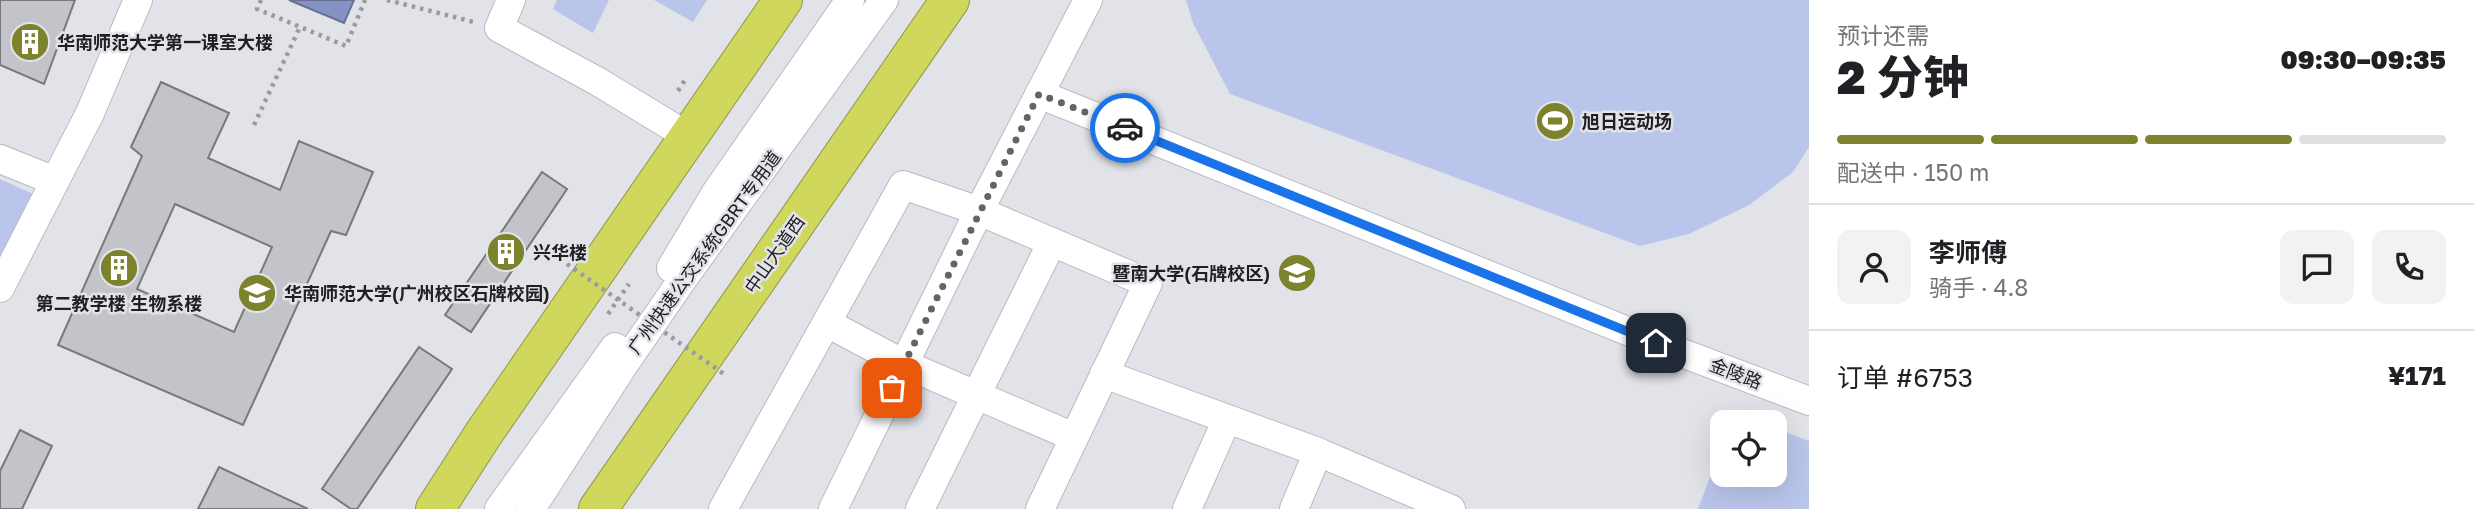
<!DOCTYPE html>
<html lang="zh">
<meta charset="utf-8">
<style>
:root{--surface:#fff;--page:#f2f2f2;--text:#202124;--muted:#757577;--line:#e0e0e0;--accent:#7d822c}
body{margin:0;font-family:"Golos Text","Noto Sans SC",sans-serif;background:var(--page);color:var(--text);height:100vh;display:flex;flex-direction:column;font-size:26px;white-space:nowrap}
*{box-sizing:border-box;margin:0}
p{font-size:23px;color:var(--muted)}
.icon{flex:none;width:38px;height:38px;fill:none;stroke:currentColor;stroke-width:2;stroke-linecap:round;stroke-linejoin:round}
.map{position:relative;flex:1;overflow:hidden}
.details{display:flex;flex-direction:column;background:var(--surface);width:665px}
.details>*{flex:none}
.fabs{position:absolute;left:1710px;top:410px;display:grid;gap:14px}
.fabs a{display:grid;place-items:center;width:77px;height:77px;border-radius:14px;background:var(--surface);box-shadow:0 7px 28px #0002;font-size:35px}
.pin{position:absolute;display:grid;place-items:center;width:60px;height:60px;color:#fff;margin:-30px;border-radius:14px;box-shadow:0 4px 10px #0006}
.courier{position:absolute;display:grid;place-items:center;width:70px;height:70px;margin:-35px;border:5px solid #1a73e8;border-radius:50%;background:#fff;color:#222;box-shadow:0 2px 9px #0007}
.overview em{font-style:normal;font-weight:800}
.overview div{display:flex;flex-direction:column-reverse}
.overview{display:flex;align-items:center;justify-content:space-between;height:119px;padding:0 28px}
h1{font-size:46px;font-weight:800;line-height:52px}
.bar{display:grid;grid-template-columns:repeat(4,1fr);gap:10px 7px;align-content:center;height:84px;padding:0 28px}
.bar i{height:9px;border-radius:5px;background:var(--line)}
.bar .on{background:var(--accent)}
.bar p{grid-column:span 4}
.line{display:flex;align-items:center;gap:18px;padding:0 28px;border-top:2px solid var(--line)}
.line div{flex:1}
.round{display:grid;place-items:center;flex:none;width:74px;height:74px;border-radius:14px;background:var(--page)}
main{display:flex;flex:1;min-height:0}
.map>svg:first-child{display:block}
</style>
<main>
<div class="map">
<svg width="1809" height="509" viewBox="0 0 1809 509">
<rect width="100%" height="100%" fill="#e1e3e8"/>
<g fill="#bac5ec">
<polygon points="557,0 609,0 593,33 553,9"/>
<polygon points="654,0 707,0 693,22"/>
<polygon points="1186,0 1809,0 1809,147 1793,172 1749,205 1689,234 1640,246 1230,94 1193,23"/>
<polygon points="0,179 33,194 0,271"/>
<polygon points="1775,428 1809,441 1809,509 1698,509 1722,445 1722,474 1774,474"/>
</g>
<polygon fill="#8592c4" stroke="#677093" stroke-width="2" points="289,0 354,0 344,23"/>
<g fill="#c2c4c9" stroke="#77797e" stroke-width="2" fill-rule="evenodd">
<polygon points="0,0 75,0 44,84 0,65"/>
<path d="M161 82 229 113 208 158 280 190 299 141 373 172 346 235 331 231 243 425 58 345 142 156 131 147ZM175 204 272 247 234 332 137 289Z"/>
<polygon points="542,172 567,189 471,332 445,315"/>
<polygon points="419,347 452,369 357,509 351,509 322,489"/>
<polygon points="20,430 52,446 22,509 0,509 0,471"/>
<polygon points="219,467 308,509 198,509"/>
</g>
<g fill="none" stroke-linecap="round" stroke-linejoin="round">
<g stroke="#b9bac0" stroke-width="30">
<g id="minor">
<polyline points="511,0 499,28 597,81 689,137"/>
<polyline points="1039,94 1682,353 1809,401"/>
<polyline points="0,159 55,181"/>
<polyline points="671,268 717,191 850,0"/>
<polyline points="0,288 90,113 138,0"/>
<polyline points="827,323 904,364 1074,437"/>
<polyline points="1104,374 1318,452 1451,509"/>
<polyline points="499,509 615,347"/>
<polyline points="531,509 625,363 680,283 884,0"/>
<polyline points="723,509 903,185 979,211 1088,0"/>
<polyline points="833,509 979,211 1148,283 1040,509"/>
<polyline points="920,509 1052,242"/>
<polyline points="1187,509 1227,419"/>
<polyline points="1294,509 1318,452"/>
</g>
</g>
<g stroke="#929748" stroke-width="40">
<g id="highway">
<polyline points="435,509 484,433 783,0"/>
<polyline points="598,509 950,0"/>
</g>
</g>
<g stroke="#9a9b9f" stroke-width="4.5" stroke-dasharray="3.5 5" stroke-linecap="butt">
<polyline points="261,0 257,9 346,46 365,0"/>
<polyline points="387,0 474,22"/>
<polyline points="678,91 685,80"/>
<polyline points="254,125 300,27"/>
<polyline points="608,314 629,284"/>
</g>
<use href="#minor" stroke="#fff" stroke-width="28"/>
<use href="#highway" stroke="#d0d75d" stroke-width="38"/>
<polyline stroke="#9a9b9f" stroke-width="4.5" stroke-dasharray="3.5 5" stroke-linecap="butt" points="567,264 724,374"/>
</g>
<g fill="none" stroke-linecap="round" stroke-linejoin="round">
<polyline stroke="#646467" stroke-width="7" stroke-dasharray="0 12.6" points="892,388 1039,94 1125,128"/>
<polyline stroke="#1a73e8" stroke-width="9" points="1125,128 1656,343"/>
</g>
<defs>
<g id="building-disc" transform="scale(2.0125)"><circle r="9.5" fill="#7d822c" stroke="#e1e3e8"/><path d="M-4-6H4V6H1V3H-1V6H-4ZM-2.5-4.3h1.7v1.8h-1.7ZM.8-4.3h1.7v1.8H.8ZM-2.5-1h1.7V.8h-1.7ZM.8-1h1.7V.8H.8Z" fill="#fff"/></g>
<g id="stadium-disc" transform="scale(2.0125)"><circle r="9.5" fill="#7d822c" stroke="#e1e3e8"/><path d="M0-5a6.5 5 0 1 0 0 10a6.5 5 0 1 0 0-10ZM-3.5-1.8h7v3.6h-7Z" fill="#fff"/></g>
<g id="university-disc" transform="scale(2.0125)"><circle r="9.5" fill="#7d822c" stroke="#e1e3e8"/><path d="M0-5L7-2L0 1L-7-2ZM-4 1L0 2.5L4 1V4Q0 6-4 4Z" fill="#fff"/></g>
</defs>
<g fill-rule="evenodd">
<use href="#building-disc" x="30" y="42"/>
<use href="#stadium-disc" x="1555" y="121"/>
<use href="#building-disc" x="506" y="252"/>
<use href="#building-disc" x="119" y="268"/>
<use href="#university-disc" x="1297" y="273"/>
<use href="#university-disc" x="257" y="293"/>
</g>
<g text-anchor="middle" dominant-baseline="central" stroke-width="5" stroke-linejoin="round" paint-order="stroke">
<g font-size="18" font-weight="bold" fill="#202022" stroke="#e1e3e8" text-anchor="start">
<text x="57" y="42">华南师范大学第一课室大楼</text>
<text x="1582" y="121">旭日运动场</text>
<text x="533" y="252">兴华楼</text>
<text x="1270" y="273" text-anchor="end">暨南大学(石牌校区)</text>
<text x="284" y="293">华南师范大学(广州校区石牌校园)</text>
<text x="119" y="303" text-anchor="middle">第二教学楼 生物系楼</text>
</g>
<g font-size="18" fill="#202022" stroke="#e1e3e8">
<text transform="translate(704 252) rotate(-54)">广州快速公交系统GBRT专用道</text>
<text transform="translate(774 254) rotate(-55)">中山大道西</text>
<text transform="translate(1736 373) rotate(21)">金陵路</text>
</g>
</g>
</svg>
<div class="fabs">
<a><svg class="icon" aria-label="locate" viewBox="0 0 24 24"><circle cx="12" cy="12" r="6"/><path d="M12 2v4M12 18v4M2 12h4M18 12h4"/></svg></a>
</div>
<div class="pin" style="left:892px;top:388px;background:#ea580c"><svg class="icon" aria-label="bag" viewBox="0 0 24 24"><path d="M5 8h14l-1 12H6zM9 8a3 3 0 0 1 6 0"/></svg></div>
<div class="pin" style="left:1656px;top:343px;background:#1f2937"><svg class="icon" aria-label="home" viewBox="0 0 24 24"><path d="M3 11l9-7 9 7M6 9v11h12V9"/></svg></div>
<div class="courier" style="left:1125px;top:128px"><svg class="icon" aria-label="car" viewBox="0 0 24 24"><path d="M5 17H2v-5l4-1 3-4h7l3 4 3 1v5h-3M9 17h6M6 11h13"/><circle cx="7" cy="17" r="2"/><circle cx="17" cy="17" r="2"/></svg></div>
</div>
<section class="details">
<div class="overview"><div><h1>2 分钟</h1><p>预计还需</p></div><em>09:30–09:35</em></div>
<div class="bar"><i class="on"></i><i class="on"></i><i class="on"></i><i></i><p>配送中 · 150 m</p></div>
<div class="line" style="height:126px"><a class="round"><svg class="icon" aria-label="person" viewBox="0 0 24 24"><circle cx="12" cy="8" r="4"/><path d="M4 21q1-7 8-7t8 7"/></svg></a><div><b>李师傅</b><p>骑手 · 4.8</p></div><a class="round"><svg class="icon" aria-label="chat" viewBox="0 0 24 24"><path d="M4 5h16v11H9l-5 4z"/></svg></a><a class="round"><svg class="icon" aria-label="phone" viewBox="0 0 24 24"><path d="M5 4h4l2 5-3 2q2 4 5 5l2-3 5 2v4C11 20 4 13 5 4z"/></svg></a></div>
<div class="line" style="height:91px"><div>订单 #6753</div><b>¥171</b></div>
</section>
</main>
